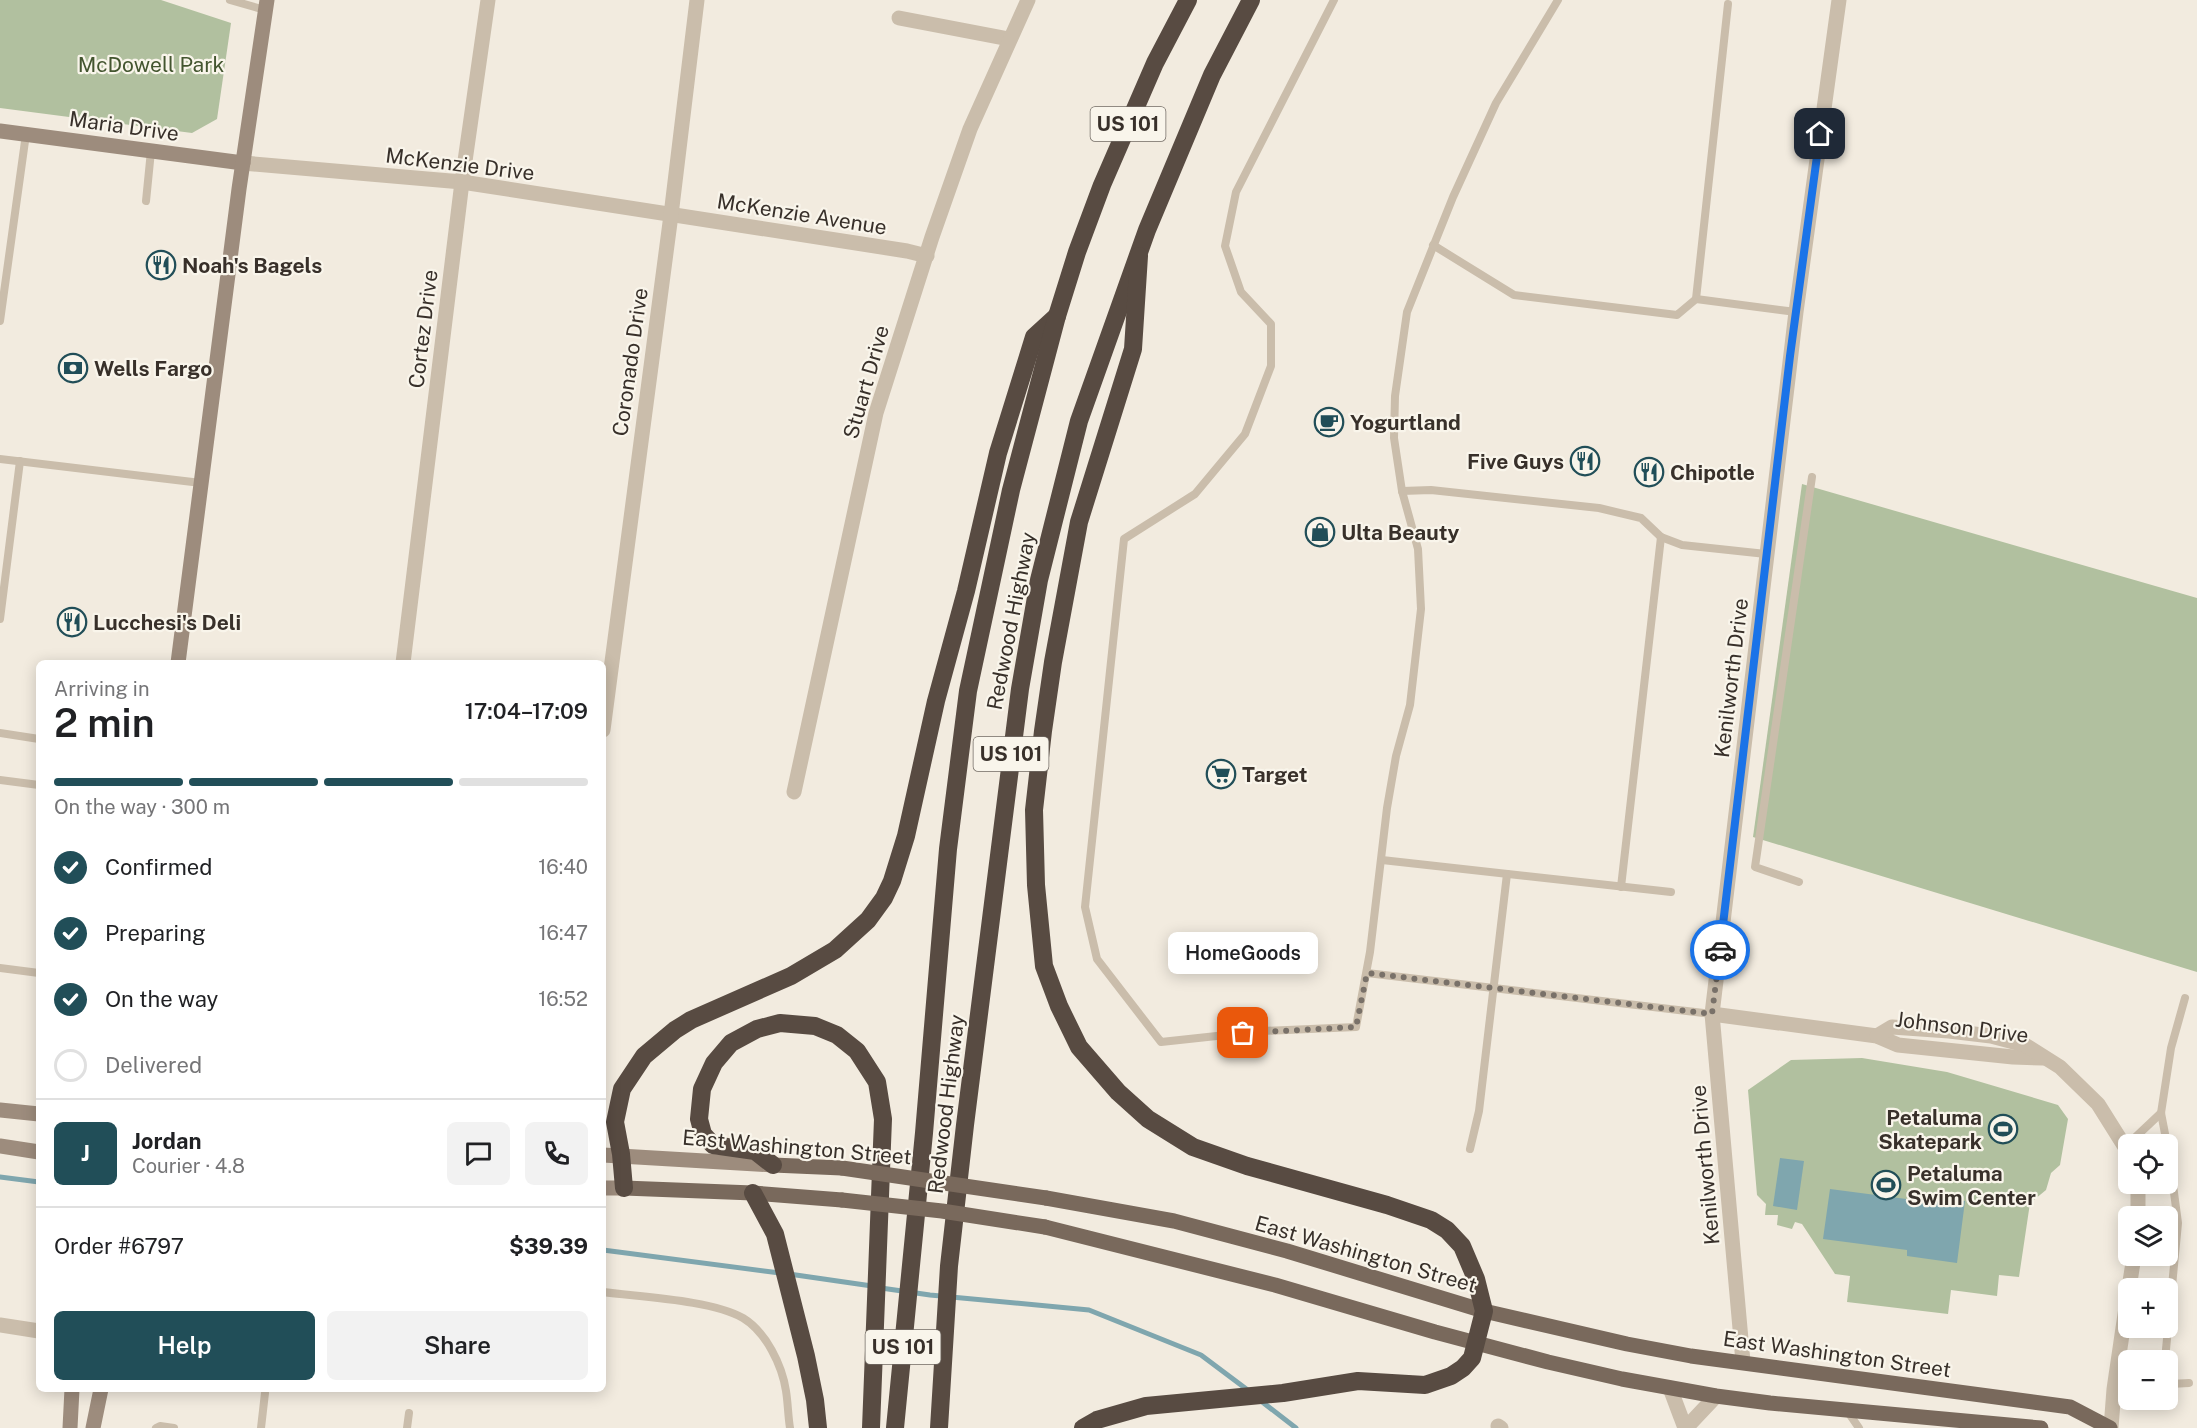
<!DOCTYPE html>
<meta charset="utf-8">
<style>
:root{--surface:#fff;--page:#f2f2f2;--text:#202124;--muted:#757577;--line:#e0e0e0;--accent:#214e58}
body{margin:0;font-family:"Public Sans",sans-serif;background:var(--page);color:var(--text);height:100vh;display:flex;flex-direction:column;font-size:22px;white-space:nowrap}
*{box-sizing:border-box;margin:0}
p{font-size:20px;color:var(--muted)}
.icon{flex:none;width:33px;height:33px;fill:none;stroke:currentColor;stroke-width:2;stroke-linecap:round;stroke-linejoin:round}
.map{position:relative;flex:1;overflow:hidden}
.panel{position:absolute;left:36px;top:660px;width:570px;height:732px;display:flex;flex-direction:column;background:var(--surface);border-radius:9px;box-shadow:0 3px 15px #0003}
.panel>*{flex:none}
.fabs{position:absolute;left:2118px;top:1134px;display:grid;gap:12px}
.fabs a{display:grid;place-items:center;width:60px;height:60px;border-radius:9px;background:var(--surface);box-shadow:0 3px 15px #0003;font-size:30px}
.pin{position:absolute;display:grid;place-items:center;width:51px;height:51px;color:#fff;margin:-26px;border-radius:12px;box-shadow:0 3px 9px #0006}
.courier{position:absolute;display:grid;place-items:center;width:60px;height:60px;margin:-30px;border:4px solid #1a73e8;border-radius:50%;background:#fff;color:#222;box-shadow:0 2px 8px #0007}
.bubble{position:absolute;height:42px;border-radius:9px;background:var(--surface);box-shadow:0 3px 15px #0003;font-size:20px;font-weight:600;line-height:42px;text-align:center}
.head em{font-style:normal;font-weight:600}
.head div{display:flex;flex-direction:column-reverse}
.head{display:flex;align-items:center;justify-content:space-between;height:102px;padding:0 18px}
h1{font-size:39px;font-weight:600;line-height:45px}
.bar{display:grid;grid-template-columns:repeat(4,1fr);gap:9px 6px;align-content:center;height:72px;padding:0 18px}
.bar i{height:8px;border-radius:4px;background:var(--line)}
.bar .current{background:var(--accent)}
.bar p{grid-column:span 4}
.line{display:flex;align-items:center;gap:15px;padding:0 18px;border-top:2px solid var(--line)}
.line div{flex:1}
.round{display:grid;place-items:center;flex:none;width:63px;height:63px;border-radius:9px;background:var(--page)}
ol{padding:0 18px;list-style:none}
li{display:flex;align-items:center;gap:18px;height:66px}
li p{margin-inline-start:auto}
li .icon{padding:6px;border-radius:50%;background:var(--accent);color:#fff;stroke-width:4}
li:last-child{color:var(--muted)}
li i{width:33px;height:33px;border:3px solid var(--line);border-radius:50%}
.cta{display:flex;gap:12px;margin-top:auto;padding:12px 18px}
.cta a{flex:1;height:69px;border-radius:9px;background:var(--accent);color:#fff;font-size:24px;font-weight:600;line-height:69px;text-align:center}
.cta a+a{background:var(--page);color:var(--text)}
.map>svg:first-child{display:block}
</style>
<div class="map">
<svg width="2197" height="1428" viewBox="0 0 2197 1428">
<rect width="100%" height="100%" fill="#f2ebdf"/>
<g fill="#b1c09f">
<polygon points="0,0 161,0 231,23 217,119 192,133 0,108"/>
<polygon points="1802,484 2197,598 2197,972 1753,837"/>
<polygon points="1862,1058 1947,1072 2058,1105 2068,1119 2060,1165 2051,1173 2046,1190 2030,1203 2019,1277 1999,1275 1997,1296 1951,1290 1948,1314 1847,1302 1850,1276 1835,1274 1802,1224 1795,1222 1792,1229 1777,1225 1778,1215 1765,1215 1766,1204 1757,1195 1748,1090 1791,1060"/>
</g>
<g fill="#7fa6ae">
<polygon points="1780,1158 1804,1161 1797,1210 1773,1206"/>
<polygon points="1830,1189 1914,1200 1915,1194 1965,1201 1957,1263 1907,1256 1907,1250 1823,1239"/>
</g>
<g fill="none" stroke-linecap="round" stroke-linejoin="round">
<g stroke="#7fa6ae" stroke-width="5">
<polyline points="0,1177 39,1182"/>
<polyline points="603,1250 780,1273"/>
<polyline points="789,1274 872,1286"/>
<polyline points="881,1288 930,1295 1089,1310 1201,1355 1249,1391"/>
<polyline points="1261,1401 1296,1428"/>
</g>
<g stroke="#cabdab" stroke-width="8">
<polyline points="230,0 265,10"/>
<polyline points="1334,0 1236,192 1225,246 1241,292 1271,324 1271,366 1245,434 1195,494 1124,539 1085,907 1097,959 1161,1042 1263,1031 1356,1027 1370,952 1387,808 1396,756 1410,705 1421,609 1418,549 1402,491 1394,438 1395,396 1407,312 1453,197 1496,103 1558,0"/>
<polyline points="146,201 151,151"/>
<polyline points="1433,245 1514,295 1677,315 1696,299 1728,4"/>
<polyline points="1696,299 1796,312"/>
<polyline points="0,321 26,134"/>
<polyline points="0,459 201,483"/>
<polyline points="1402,491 1431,490 1599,508 1641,518 1661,537 1682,545 1766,554"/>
<polyline points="0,619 20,461"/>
<polyline points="0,733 39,739"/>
<polyline points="0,780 39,785"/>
<polyline points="1382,860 1671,892"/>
<polyline points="1799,882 1755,867 1812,477"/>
<polyline points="1621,887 1661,537"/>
<polyline points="0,968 39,973"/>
<polyline points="1367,973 1712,1014"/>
<polyline points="2167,1144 2161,1113 2171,1048 2185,998"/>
<polyline points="2125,1147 2161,1113"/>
<polyline points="1470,1149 1479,1111 1507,874"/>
<path d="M603 1292C640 1297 712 1300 743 1318 766 1332 782 1365 786 1391 788 1403 788 1416 790 1428"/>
<polyline points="2165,1360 2178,1223 2168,1147"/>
<polyline points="2168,1381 2170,1384 2189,1383"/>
<polyline points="1848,1412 1859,1428"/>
<polyline points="156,1428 160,1426 174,1428"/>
<polyline points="261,1428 265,1393"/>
<polyline points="407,1428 409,1413"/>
</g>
<g stroke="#cabdab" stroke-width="15">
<polyline points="899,18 1009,39"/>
<polyline points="243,163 462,182 907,251 927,256"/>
<polyline points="403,663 462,182 488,0"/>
<polyline points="603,730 671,215 697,0"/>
<polyline points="794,792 876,413 932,237 970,129 1028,0"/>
<polyline points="1712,1014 1877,1036 1898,1045 2013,1057 2043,1058"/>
<polyline points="1877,1036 1892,1027 1949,1031 1991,1036 2025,1045 2060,1067 2098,1104 2125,1147 2128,1156"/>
<polyline points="2138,1184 2138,1216"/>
<polyline points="2129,1288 2134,1256"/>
<polyline points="0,1325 39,1331"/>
<polyline points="1743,1362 1712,1014 1796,312 1839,0"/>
<polyline points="1670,1388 1685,1428"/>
<polyline points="1498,1426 1501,1428"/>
<polyline points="1686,1428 1716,1396"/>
<polyline points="2111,1428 2114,1389 2128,1294"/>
</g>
<g stroke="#9d8c7d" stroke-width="15">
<polyline points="0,131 243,163"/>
<polyline points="178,663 239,189 267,0"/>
<polyline points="0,1110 39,1114"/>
<polyline points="0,1146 39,1152"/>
<polyline points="603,1155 773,1165"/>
<polyline points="603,1188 624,1188"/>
<polyline points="70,1428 72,1389"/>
<polyline points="93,1428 101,1389"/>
</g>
<g stroke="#79695c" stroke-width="15">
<polyline points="773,1165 842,1168"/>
<polyline points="624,1188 753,1193 842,1200"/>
<polyline points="1046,1198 1174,1221 1287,1251 1484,1311 1627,1344 1691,1356 2070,1407 2110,1428"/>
<polyline points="1045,1227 1275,1285 1435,1332 1548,1362 1622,1379 1716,1396 1770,1403 2041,1428"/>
</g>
<g stroke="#584b42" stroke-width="18">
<polyline points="773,1165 755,1151 713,1145 703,1134 699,1119 702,1089 714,1063 731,1043 757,1029 780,1023 815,1026 837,1035 857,1051 877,1082 883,1119 871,1428"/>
<polyline points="624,1188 621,1154 615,1122 622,1089 644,1056 675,1030 691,1020 791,976 835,950 868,920 884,898 892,881 906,836 936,701 966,591 998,453 1034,337 1057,316"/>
<polyline points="753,1193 775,1234 806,1356 815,1400 818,1428"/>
<polyline points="895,1428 924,1133 948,849 968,691 1011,490 1057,316 1077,252 1102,185 1155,63 1188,0"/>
<polyline points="939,1428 949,1266 965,1125 1020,689 1039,580 1079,421 1147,230 1212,75 1251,0"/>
<polyline points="1083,1428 1097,1420 1146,1406 1283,1393 1358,1381 1425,1385 1451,1376 1463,1368 1472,1358 1484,1311 1476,1279 1462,1246 1447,1230 1431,1220 1387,1205 1247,1166 1193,1147 1148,1119 1118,1092 1079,1047 1059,1006 1044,966 1036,885 1034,810 1043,731 1053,662 1079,522 1133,349 1139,256"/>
</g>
<g stroke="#79695c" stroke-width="15">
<polyline points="842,1168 1046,1198"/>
<polyline points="842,1200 942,1211 1045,1227"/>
</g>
</g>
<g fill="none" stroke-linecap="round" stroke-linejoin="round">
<polyline stroke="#797169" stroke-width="6" stroke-dasharray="0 10.8" points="1243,1033 1356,1027 1367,973 1712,1014 1720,950"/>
<polyline stroke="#1a73e8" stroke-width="8" points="1720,950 1790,356 1820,134"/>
</g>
<defs>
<g id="restaurant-ring" transform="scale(1.5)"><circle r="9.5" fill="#f9f5eb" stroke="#214e58" stroke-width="1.5"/><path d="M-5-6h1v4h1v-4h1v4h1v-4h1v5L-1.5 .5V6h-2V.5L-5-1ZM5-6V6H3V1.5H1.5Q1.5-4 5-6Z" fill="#214e58"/></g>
<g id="bank-ring" transform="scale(1.5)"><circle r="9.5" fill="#f9f5eb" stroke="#214e58" stroke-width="1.5"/><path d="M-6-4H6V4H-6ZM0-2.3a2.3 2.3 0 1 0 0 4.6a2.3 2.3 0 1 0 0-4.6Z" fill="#214e58"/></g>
<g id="cafe-ring" transform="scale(1.5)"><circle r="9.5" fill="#f9f5eb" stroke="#214e58" stroke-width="1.5"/><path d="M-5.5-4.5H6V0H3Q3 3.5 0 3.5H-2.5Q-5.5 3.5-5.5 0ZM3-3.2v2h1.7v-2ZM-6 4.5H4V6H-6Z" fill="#214e58"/></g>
<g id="shop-ring" transform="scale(1.5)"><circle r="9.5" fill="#f9f5eb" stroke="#214e58" stroke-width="1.5"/><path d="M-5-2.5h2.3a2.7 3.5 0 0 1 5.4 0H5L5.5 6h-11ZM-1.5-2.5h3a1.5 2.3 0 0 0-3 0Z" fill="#214e58"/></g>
<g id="supermarket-ring" transform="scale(1.5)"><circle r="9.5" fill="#f9f5eb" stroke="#214e58" stroke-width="1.5"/><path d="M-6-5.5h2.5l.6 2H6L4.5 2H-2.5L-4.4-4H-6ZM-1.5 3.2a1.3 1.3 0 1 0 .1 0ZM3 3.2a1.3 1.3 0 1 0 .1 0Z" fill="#214e58"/></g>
<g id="stadium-ring" transform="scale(1.5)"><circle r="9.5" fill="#f9f5eb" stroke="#214e58" stroke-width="1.5"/><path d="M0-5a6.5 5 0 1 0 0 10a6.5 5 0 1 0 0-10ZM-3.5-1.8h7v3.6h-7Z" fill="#214e58"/></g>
</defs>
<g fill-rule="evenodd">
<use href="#restaurant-ring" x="161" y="265"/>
<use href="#bank-ring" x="73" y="368"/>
<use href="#cafe-ring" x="1329" y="422"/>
<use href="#restaurant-ring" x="1585" y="461"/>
<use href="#restaurant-ring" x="1649" y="472"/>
<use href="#shop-ring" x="1320" y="532"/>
<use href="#restaurant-ring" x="72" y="622"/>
<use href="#supermarket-ring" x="1221" y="774"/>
<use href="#stadium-ring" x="2003" y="1129"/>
<use href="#stadium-ring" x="1886" y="1185"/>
</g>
<g text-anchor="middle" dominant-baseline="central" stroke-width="4.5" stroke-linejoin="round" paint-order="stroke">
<g fill="#f9f5eb" stroke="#726b64" stroke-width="1.5">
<rect x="1090.5" y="107" width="75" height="34" rx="4.5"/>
<rect x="973.5" y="737" width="75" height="34" rx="4.5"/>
<rect x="865.5" y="1330" width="75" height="34" rx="4.5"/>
</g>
<g font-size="20" font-weight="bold" fill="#38302a">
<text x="1128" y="124">US 101</text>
<text x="1011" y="754">US 101</text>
<text x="903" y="1347">US 101</text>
</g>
<g font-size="21" fill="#43552f" stroke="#f9f5eb">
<text x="151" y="64">McDowell Park</text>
</g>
<g font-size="21" fill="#38302a" stroke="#f9f5eb">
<text transform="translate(124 126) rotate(8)">Maria Drive</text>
<text transform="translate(460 164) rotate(7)">McKenzie Drive</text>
<text transform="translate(802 214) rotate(9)">McKenzie Avenue</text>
<text transform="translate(423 329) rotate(-83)">Cortez Drive</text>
<text transform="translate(630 362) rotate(-82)">Coronado Drive</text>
<text transform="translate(866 382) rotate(-74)">Stuart Drive</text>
<text transform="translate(1011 621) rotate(-79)">Redwood Highway</text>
<text transform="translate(1731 678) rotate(-83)">Kenilworth Drive</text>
<text transform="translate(1962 1027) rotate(7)">Johnson Drive</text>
<text transform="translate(946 1104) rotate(-83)">Redwood Highway</text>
<text transform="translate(797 1147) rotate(5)">East Washington Street</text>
<text transform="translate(1705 1165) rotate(-95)">Kenilworth Drive</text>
<text transform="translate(1366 1254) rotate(16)">East Washington Street</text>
<text transform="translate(1837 1354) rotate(8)">East Washington Street</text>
</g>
<g font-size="21" font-weight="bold" fill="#38302a" stroke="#f9f5eb" text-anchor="start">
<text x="182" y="265">Noah's Bagels</text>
<text x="94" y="368">Wells Fargo</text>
<text x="1350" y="422">Yogurtland</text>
<text x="1564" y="461" text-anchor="end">Five Guys</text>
<text x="1670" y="472">Chipotle</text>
<text x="1341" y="532">Ulta Beauty</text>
<text x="93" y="622">Lucchesi's Deli</text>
<text x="1242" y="774">Target</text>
<text x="1982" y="1117" text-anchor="end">Petaluma<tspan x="1982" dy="24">Skatepark</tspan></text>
<text x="1907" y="1173">Petaluma<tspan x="1907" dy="24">Swim Center</tspan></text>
</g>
</g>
</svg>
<div class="fabs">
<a><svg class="icon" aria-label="locate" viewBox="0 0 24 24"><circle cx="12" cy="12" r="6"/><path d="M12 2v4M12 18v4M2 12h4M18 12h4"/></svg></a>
<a><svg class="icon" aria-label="layers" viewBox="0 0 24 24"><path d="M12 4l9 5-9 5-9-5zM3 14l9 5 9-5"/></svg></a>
<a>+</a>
<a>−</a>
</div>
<div class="pin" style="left:1243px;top:1033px;background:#ea580c"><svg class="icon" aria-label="bag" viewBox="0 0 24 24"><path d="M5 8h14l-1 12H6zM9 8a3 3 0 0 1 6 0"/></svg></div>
<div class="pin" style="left:1820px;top:134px;background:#1f2937"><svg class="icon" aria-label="home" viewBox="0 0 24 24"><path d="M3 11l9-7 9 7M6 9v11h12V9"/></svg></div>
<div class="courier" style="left:1720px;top:950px"><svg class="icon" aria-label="car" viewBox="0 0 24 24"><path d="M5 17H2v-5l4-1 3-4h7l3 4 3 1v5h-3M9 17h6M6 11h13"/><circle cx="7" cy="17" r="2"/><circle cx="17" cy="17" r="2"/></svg></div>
<div class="bubble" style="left:1168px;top:932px;width:150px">HomeGoods</div>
<section class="panel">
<div class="head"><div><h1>2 min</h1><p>Arriving in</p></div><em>17:04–17:09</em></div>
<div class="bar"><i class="current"></i><i class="current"></i><i class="current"></i><i></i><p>On the way · 300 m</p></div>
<ol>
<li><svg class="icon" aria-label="check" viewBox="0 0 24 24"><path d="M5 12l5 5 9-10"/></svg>Confirmed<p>16:40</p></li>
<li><svg class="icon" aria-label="check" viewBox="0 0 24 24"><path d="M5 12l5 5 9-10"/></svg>Preparing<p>16:47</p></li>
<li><svg class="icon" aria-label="check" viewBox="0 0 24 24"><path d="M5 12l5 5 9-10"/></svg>On the way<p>16:52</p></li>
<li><i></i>Delivered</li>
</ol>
<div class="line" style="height:108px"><b class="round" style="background:var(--accent);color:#fff">J</b><div><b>Jordan</b><p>Courier · 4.8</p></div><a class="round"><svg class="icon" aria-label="chat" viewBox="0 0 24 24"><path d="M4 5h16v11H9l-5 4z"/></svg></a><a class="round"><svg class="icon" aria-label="phone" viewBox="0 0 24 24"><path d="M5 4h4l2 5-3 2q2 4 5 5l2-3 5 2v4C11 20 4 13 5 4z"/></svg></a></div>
<div class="line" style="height:78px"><div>Order #6797</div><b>$39.39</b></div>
<div class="cta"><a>Help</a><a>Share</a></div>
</section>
</div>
